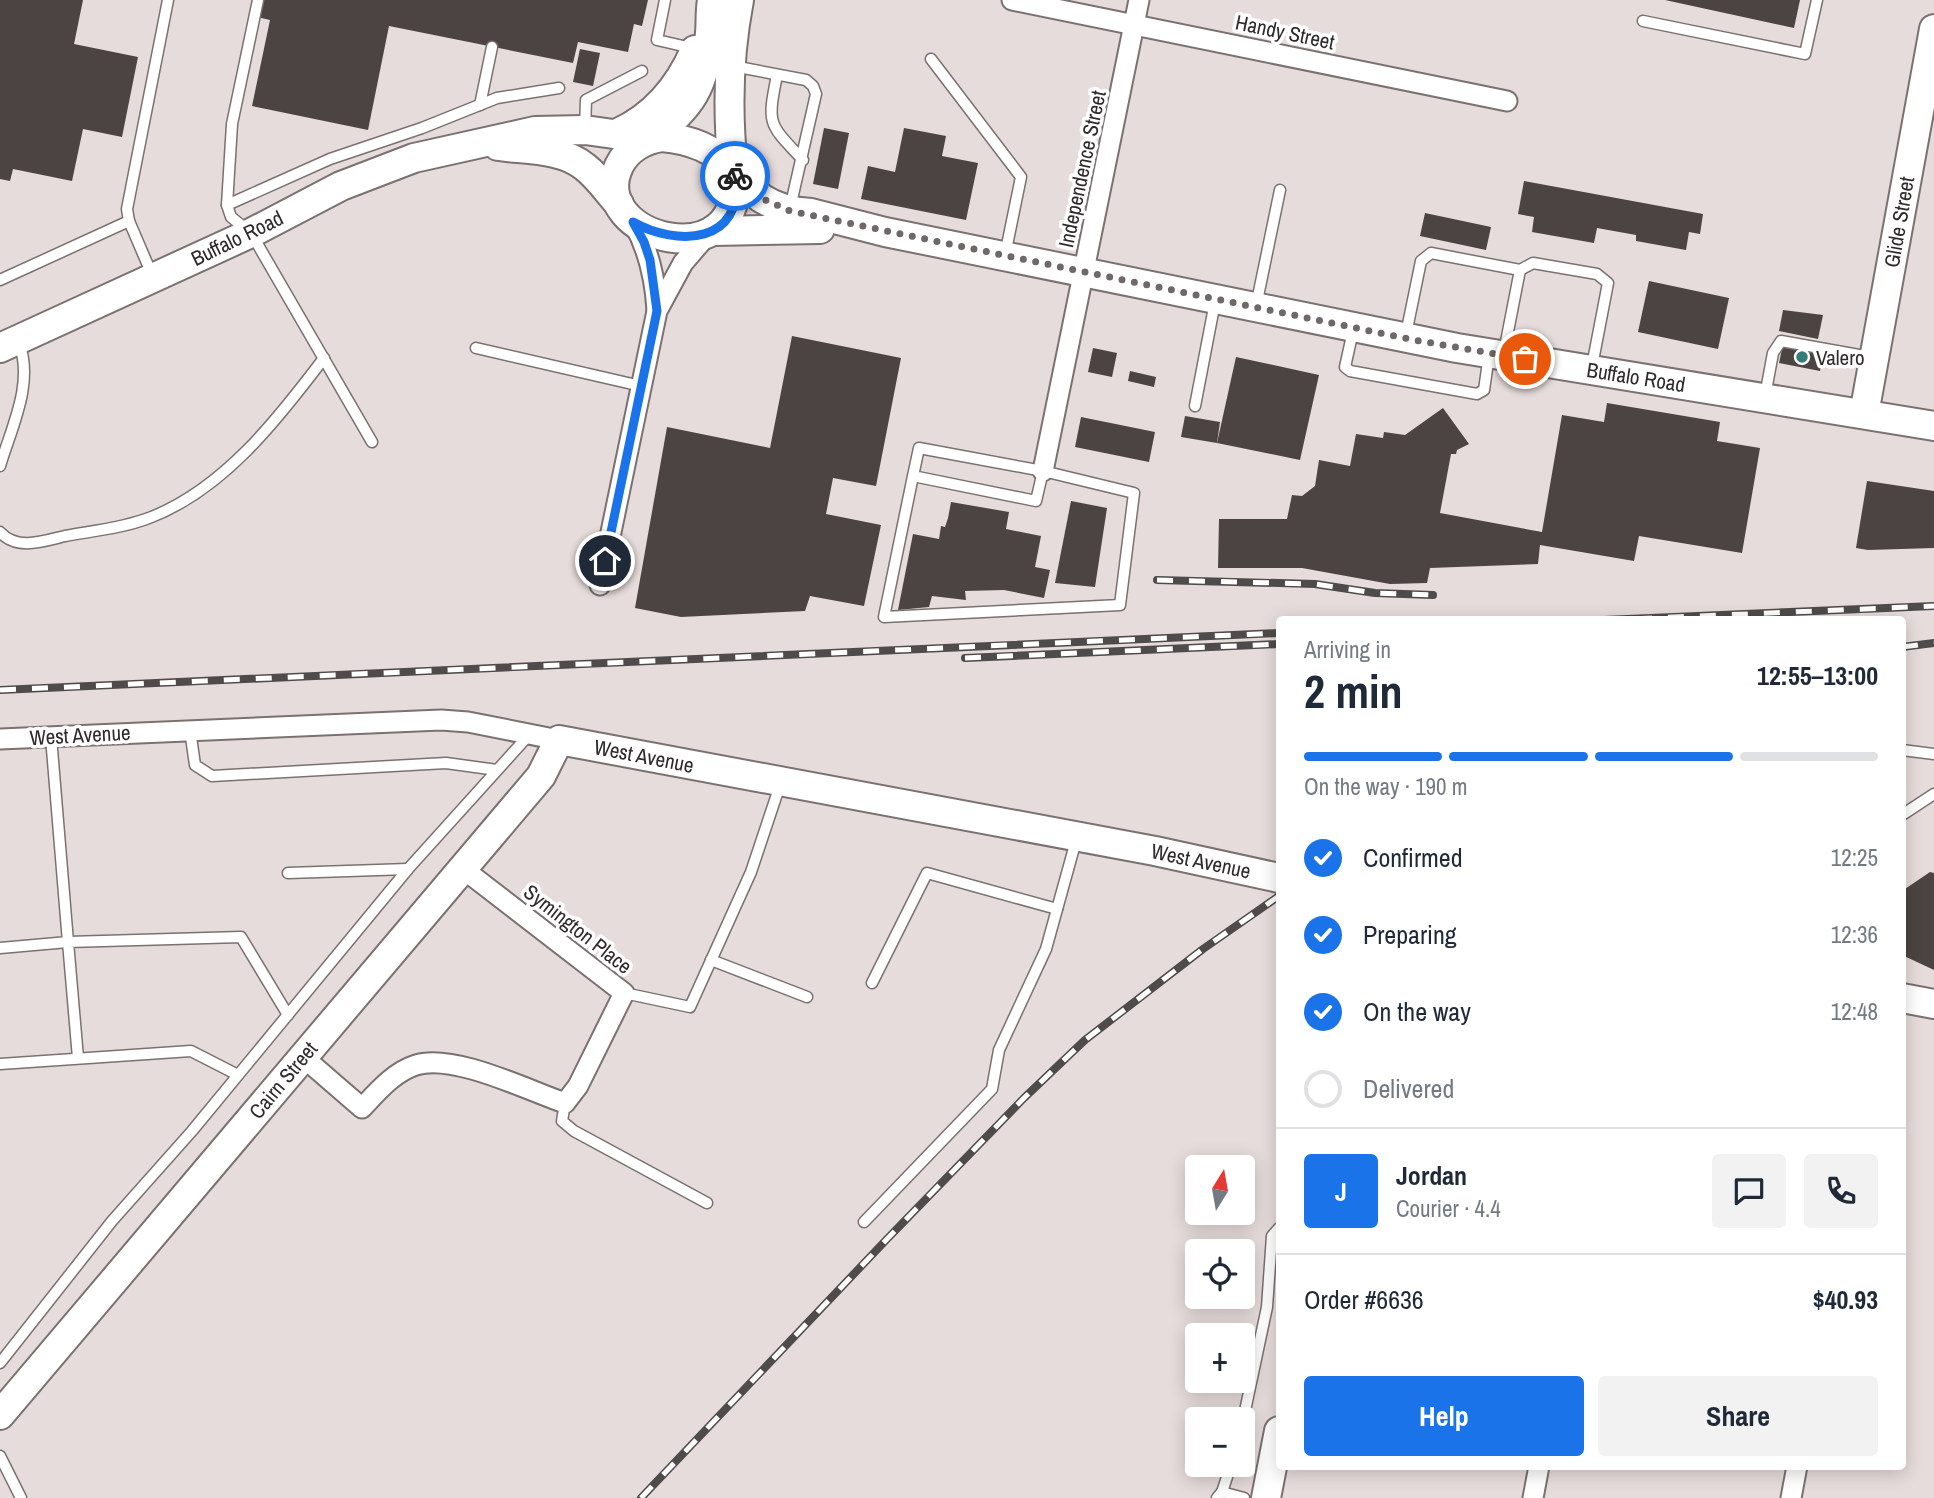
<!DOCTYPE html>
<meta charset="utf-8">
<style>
:root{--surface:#fff;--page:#f2f2f3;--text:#1f2937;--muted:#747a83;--line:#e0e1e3;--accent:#1a73e8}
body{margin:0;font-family:"Archivo Narrow",sans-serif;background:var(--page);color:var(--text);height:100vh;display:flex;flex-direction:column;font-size:26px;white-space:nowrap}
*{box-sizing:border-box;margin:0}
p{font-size:23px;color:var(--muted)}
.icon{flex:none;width:38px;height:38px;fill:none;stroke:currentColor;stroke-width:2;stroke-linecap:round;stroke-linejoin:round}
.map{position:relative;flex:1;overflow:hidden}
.sheet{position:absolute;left:1276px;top:616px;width:630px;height:854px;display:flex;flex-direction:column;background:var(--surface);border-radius:7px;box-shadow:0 4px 18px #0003}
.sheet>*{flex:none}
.needle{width:46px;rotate:11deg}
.buttons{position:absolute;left:1185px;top:1155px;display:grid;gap:14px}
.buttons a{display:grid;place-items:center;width:70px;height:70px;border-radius:7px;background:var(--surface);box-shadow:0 4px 18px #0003;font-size:35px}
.pin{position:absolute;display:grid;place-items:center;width:60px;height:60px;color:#fff;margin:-30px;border:4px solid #fff;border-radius:50%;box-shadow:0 2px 7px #0007}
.courier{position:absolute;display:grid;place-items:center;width:70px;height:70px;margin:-35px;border:5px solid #1a73e8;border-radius:50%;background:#fff;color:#222;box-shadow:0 2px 9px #0007}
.head em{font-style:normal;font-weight:700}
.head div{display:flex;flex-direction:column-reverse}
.head{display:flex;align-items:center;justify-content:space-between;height:119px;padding:0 28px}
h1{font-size:46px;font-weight:700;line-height:52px}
.bar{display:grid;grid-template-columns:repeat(4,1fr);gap:10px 7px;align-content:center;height:84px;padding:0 28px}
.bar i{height:9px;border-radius:5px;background:var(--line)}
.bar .current{background:var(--accent)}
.bar p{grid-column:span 4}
.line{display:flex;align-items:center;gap:18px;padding:0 28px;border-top:2px solid var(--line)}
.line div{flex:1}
.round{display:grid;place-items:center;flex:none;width:74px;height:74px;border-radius:7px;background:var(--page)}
ol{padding:0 28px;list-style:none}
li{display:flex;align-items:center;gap:21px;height:77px}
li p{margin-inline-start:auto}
li .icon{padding:7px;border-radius:50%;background:var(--accent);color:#fff;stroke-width:4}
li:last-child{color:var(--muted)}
li i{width:38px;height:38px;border:4px solid var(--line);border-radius:50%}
.primary-button{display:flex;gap:14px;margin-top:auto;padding:14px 28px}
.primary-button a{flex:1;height:80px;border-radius:7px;background:var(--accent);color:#fff;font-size:28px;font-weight:700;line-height:80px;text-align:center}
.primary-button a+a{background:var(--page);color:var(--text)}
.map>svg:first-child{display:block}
</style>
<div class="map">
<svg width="1934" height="1498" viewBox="0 0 1934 1498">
<rect width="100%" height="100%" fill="#e6dcdb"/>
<g fill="#4c4443">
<polygon points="0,0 83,0 74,44 138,57 122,137 83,129 72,181 13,169 10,181 0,179"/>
<polygon points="261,0 648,0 642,26 634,24 628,52 578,42 573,63 389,26 368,130 252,106 270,20 257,17"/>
<polygon points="1665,0 1800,0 1794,28"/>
<polygon points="580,49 600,53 593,86 573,82"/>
<polygon points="824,128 849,133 838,189 813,184"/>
<polygon points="904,128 946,136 942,156 978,163 966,220 861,199 868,166 895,172"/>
<polygon points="1524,181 1703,214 1700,234 1689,232 1686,250 1636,241 1636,235 1597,228 1594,243 1532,232 1534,217 1518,214"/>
<polygon points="1425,213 1491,227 1486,250 1420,236"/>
<polygon points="1649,281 1729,298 1718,349 1638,332"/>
<polygon points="1783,310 1823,315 1818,339 1779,331"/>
<polygon points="792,336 901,358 876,486 833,478 826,514 881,525 864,606 810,596 805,611 681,617 635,608 667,427 770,448"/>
<polygon points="1783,344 1824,352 1820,371 1779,363"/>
<polygon points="1093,348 1117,353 1112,377 1088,372"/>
<polygon points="1236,357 1319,375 1300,460 1217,443"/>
<polygon points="1130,371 1156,377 1154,387 1128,381"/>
<polygon points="1607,403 1720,422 1717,441 1760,448 1742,553 1639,536 1634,561 1540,545 1538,564 1430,568 1427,583 1390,584 1302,568 1218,568 1219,519 1287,519 1292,495 1302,496 1315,486 1319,460 1350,466 1356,434 1383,438 1384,432 1405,435 1443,408 1469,444 1457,450 1456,454 1451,454 1440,513 1542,532 1562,415 1604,422"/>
<polygon points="1185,416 1220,422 1217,443 1181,437"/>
<polygon points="1081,417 1155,432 1149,462 1075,447"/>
<polygon points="1867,481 1934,491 1934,548 1868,550 1856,548"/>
<polygon points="1071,501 1107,508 1095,587 1055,583"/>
<polygon points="951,502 1009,512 1006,529 1041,536 1035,567 1050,570 1044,598 1004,590 965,591 966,600 932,596 929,607 898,610 913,534 939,539 941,526 945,527 948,518"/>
<polygon points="1930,872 1934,873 1934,970 1902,955 1902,891"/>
</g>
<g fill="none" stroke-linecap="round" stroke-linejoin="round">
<g stroke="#7a7170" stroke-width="13">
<g id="lane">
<polyline points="665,0 657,40 692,48"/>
<polyline points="1643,21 1805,54 1817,0"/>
<polyline points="931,59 1021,177 1005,255"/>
<polyline points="733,66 806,80 813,86 816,94 790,208"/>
<path d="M777 75C767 125 768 123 803 160"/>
<polyline points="480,105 492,47"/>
<polyline points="585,129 586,100 642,71"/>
<polyline points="227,205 232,124 258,0"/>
<polyline points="153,277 129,221 127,209 168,0"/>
<polyline points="0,280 129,221"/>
<polyline points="1256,306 1280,190"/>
<polyline points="1353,331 1345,367 1350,371 1477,394 1484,390 1489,355"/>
<polyline points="1406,334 1421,261 1431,253 1520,270 1533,263 1597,274 1608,283 1592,366"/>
<polyline points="476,348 641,386"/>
<polyline points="1504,352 1520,270"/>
<polyline points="1765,396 1773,353 1781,341 1870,357"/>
<polyline points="1195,406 1215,302"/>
<polyline points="372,442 251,233 231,217 227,205 330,159 422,128 497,98 559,88"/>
<path d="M0 466C12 426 34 383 19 343"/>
<polyline points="913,476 919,448 1043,471 1134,493 1120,605 884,617 913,476 1036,501 1043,471"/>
<path d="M0 532C17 551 44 541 65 536 92 531 123 528 149 518 223 490 278 419 324 358"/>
<polyline points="190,730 195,765 212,776 446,763 497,770"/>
<polyline points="1902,750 1934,754"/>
<polyline points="1902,815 1934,794"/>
<polyline points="288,873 408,869"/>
<polyline points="0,948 68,942 51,737"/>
<polyline points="711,960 807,997"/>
<polyline points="872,983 927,873 1057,909"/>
<polyline points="624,993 690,1007 751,872 781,782"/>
<polyline points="78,1058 68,942 241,937 288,1015"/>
<polyline points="0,1064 191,1051 238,1075"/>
<polyline points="565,1103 562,1121 574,1131 707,1203"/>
<polyline points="864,1222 992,1089 999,1050 1046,949 1077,837"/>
<polyline points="0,1363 112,1221 192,1131 408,869 529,735"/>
<polyline points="1242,1425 1267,1307 1272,1236 1279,1228"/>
<polyline points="0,1456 21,1498"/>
<polyline points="1222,1492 1231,1465"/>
<polyline points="1217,1498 1222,1492 1244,1498"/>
</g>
</g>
<g stroke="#7a7170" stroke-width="23">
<g id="street">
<polyline points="1012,0 1507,101"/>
<path d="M633 222C649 250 655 278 657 310"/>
<polyline points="1043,471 1139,0"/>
<polyline points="600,585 657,311 683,263 708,234"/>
<polyline points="0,739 441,720 468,722 559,740"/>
<path d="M303 1057 362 1108C378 1091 394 1072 416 1065 453 1053 527 1090 565 1103L578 1086 624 993 462 868"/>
<polyline points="1533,1498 1539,1466"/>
<polyline points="1791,1498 1797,1466"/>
</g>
</g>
<g stroke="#7a7170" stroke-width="32">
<g id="secondary">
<path d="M618 133C655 116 679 87 695 50"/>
<path d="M662 137C692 140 713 148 734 170 750 282 584 239 619 166 627 149 645 139 662 137Z"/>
<path d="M650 139C692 107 705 86 710 33 711 22 710 11 712 0"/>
<path d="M498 146C526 150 562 148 585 167 598 177 608 192 619 204"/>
<path d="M733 168C727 111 728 57 739 0"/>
<polyline points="734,170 761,198 772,204 790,211 811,213 885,232 1457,348 1934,426"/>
<polyline points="713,231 820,229"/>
<polyline points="0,348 251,233 341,186 414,158 535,131 585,130 649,139"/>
<polyline points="1864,414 1934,29"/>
<polyline points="1902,998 1934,1004"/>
<polyline points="0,1415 541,776 559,740 1155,851 1279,878"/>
<polyline points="1266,1498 1279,1431"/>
</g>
</g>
<use href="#lane" stroke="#fff" stroke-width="10"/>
<use href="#street" stroke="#fff" stroke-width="19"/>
<use href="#secondary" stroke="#fff" stroke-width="28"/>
<g stroke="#4f4b4a" stroke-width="8">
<g id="rail">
<polyline points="1157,580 1315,584 1375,593 1433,595"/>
<polyline points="1604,620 1934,606"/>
<polyline points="1902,647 1934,643"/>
<polyline points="965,658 1279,644"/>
<polyline points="0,690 1279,633"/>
<polyline points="641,1498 888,1238 1024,1098 1085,1040 1203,949 1279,896"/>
</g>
</g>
<use href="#rail" stroke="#fff" stroke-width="5" stroke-dasharray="16" stroke-linecap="butt"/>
</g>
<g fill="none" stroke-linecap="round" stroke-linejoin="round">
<polyline stroke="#6e6968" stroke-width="7" stroke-dasharray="0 12.6" points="735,176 734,170 761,198 790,211 1414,340 1525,359"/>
<path stroke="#1a73e8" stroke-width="9" d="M605 561 657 311 650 260 644 242 633 222C677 247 745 244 735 176"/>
</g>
<circle fill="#357d76" stroke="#fff" stroke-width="2.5" cx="1802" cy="357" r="7"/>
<g text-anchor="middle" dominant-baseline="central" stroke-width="7" stroke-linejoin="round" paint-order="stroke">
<g font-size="21" fill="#2e2b2a" stroke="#fff">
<text transform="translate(1285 32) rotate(12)">Handy Street</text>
<text transform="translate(1082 169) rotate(-78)">Independence Street</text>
<text transform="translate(1899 222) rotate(-80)">Glide Street</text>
<text transform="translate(237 238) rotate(-26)">Buffalo Road</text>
<text transform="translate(1636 377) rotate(9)">Buffalo Road</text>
<text transform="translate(80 735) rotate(-3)">West Avenue</text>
<text transform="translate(644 756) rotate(11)">West Avenue</text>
<text transform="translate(1201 861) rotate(12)">West Avenue</text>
<text transform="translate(578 929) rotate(38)">Symington Place</text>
<text transform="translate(283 1080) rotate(-50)">Cairn Street</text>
</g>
<g font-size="21" fill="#2e2b2a" stroke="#fff" text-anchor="start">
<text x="1816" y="357">Valero</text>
</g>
</g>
</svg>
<div class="buttons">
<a><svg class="needle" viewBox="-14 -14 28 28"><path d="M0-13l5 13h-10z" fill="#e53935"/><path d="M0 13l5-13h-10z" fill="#747a83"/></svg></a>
<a><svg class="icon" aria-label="locate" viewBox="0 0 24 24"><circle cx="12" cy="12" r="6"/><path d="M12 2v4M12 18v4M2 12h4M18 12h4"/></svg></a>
<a>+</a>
<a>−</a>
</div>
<div class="pin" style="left:1525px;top:359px;background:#ea580c"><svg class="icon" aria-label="bag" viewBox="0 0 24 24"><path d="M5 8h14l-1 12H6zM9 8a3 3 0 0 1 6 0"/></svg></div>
<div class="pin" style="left:605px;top:561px;background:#1f2937"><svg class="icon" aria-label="home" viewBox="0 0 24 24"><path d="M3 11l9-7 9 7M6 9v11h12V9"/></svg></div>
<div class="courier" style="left:735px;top:176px"><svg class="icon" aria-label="bike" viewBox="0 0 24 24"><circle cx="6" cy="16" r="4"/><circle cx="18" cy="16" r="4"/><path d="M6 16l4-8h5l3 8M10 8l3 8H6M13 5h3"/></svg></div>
<section class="sheet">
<div class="head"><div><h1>2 min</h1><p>Arriving in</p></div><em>12:55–13:00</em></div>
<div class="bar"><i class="current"></i><i class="current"></i><i class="current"></i><i></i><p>On the way · 190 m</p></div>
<ol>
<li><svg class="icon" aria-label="check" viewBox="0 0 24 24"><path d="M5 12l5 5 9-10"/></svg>Confirmed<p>12:25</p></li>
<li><svg class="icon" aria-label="check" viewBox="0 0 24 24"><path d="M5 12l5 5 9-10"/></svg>Preparing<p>12:36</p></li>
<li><svg class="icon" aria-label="check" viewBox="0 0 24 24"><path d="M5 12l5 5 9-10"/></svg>On the way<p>12:48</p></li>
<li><i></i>Delivered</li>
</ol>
<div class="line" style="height:126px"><b class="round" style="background:var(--accent);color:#fff">J</b><div><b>Jordan</b><p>Courier · 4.4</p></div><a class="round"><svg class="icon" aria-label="chat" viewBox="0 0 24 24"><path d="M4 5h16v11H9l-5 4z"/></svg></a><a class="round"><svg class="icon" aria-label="phone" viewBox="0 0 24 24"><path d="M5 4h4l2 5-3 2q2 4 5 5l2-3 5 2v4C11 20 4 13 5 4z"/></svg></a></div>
<div class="line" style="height:91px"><div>Order #6636</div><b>$40.93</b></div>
<div class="primary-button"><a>Help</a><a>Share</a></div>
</section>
</div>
